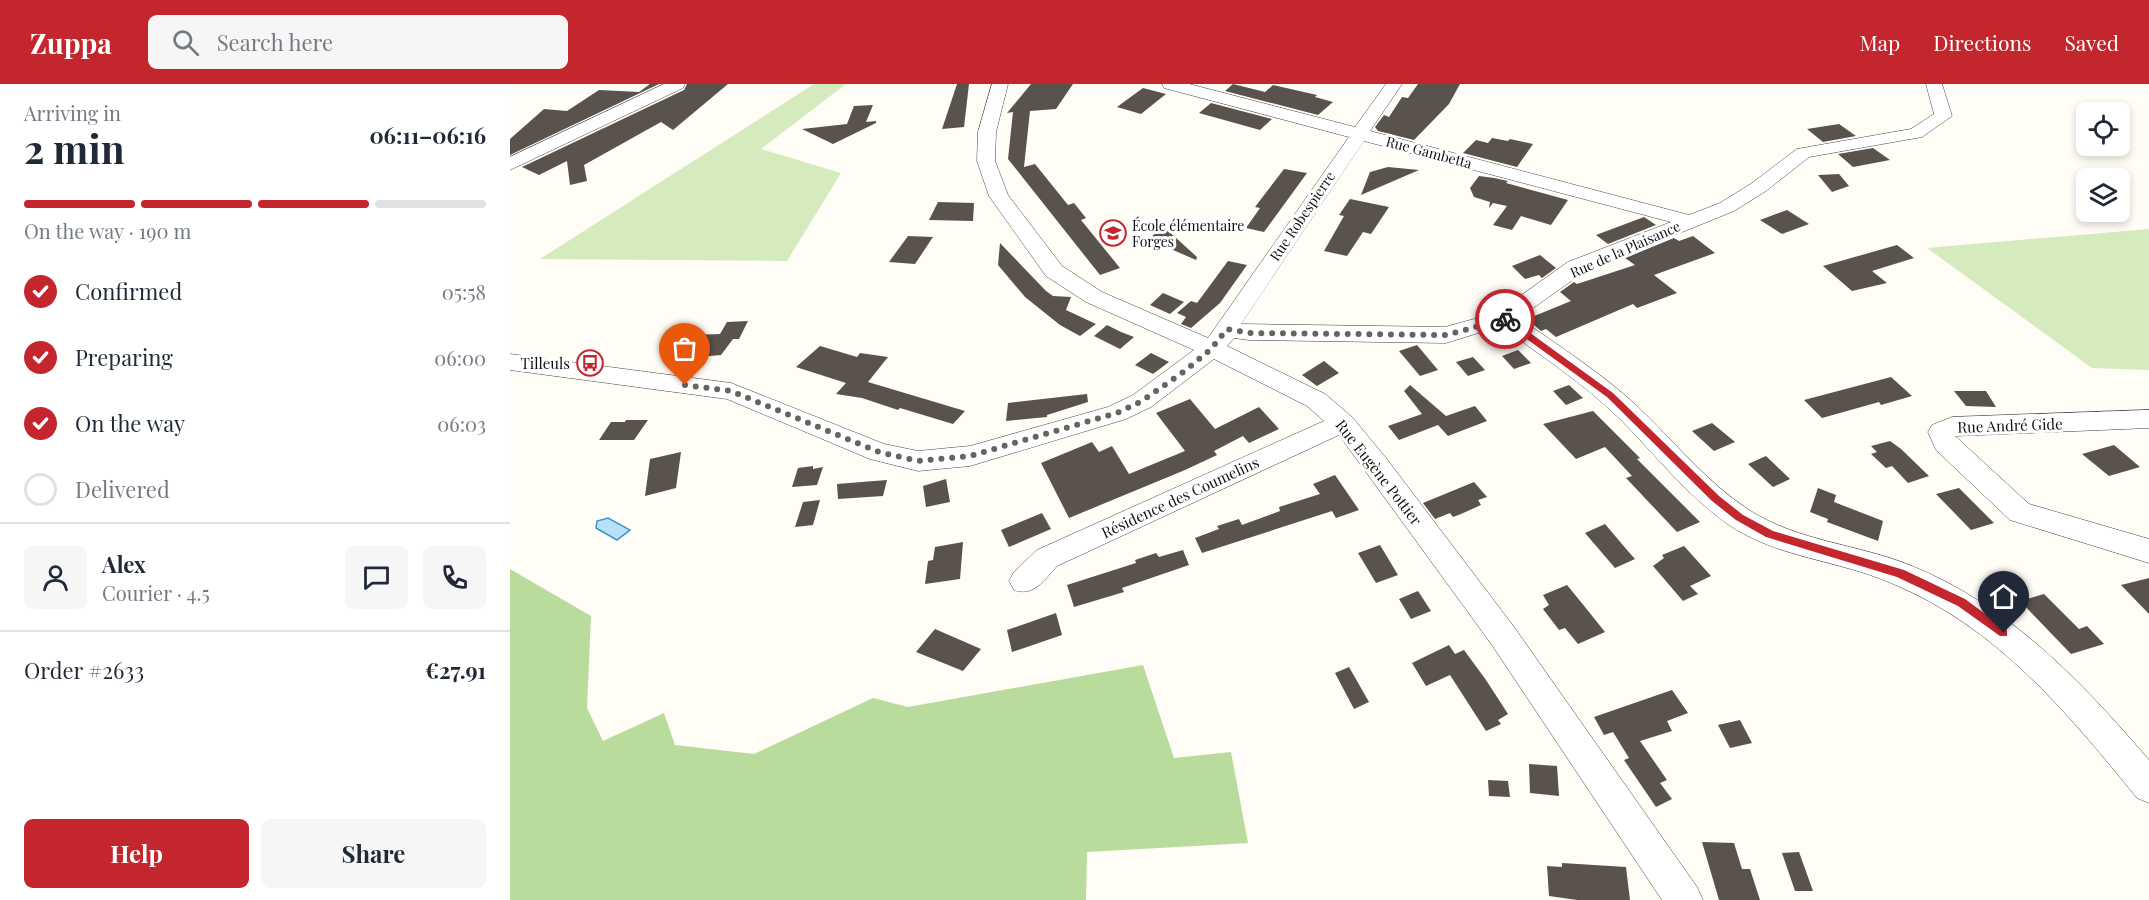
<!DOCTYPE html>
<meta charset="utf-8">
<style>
:root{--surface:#fff;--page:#f6f6f7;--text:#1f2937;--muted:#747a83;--line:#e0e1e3;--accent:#c4262e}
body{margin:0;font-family:"Playfair Display",serif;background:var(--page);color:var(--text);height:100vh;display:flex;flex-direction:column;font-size:22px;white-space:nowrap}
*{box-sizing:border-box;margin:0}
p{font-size:20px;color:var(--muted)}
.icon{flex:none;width:33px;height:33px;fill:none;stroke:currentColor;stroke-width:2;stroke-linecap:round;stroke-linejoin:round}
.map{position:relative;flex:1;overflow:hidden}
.drawer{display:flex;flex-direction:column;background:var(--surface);width:510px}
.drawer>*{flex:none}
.tools{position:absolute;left:1566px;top:18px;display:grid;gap:12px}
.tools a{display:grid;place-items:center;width:54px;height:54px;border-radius:9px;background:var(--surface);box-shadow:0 3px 9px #0003;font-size:30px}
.pin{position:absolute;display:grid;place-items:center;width:51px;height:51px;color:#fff;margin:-62px -26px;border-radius:50% 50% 50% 0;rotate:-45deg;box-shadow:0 0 6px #0007}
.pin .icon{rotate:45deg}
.courier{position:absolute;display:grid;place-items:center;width:60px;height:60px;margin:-30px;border:4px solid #c4262e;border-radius:50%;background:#fff;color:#222;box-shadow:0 2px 8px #0007}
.head em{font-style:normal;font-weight:700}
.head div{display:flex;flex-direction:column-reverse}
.head{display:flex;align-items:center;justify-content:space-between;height:102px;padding:0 24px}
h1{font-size:39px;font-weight:700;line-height:45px}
.bar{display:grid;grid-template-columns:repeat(4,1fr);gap:9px 6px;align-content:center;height:72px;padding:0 24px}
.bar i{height:8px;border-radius:4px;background:var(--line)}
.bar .active{background:var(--accent)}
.bar p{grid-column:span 4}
.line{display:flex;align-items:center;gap:15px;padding:0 24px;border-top:2px solid var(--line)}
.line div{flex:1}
.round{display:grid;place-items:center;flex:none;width:63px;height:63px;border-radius:9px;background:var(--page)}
ol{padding:0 24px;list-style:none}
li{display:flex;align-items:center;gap:18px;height:66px}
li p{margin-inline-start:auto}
li .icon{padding:6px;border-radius:50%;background:var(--accent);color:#fff;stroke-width:4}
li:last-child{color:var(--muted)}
li i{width:33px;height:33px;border:3px solid var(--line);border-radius:50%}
.button{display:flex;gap:12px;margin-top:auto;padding:12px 24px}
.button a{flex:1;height:69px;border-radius:9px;background:var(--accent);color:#fff;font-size:24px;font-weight:700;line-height:69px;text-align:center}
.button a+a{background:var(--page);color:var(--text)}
header{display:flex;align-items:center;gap:36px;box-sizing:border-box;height:84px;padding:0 30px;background:var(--accent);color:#fff}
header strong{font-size:28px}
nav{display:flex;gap:33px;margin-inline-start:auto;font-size:21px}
.search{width:420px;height:54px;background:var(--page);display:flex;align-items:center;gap:15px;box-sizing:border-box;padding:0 21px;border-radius:9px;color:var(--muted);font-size:22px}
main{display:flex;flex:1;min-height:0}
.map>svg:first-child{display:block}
</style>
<header>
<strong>Zuppa</strong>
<div class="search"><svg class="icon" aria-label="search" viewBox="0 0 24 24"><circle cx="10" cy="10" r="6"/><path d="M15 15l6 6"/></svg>Search here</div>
<nav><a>Map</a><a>Directions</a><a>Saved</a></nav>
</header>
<main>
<section class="drawer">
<div class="head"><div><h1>2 min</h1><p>Arriving in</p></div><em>06:11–06:16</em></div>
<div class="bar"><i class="active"></i><i class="active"></i><i class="active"></i><i></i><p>On the way · 190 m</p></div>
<ol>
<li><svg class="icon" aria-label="check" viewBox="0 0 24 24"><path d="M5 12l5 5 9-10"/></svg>Confirmed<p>05:58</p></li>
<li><svg class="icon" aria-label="check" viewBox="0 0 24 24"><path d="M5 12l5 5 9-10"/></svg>Preparing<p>06:00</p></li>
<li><svg class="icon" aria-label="check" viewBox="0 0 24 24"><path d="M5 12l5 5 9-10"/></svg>On the way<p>06:03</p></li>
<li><i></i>Delivered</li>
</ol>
<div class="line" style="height:108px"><a class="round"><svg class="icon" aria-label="person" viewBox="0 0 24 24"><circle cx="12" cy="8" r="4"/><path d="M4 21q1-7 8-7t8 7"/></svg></a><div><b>Alex</b><p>Courier · 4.5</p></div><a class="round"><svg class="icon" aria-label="chat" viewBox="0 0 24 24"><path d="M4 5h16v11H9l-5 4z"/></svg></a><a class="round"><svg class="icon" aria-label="phone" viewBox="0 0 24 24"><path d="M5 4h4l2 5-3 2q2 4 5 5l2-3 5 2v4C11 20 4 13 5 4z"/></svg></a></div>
<div class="line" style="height:78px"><div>Order #2633</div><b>€27.91</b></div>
<div class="button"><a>Help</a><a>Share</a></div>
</section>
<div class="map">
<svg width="1639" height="816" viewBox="0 0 1639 816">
<rect width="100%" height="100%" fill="#fffdf5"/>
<g fill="#d5ebbd">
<polygon points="304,0 336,0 251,65 331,89 277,177 30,175"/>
<polygon points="1639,145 1639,286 1582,284 1417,164"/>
</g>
<polygon fill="#b9dc9c" points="0,485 81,532 77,624 93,657 154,629 165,661 244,670 363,614 398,623 633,581 664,674 721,668 738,759 577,768 576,816 0,816"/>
<polygon fill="#b9e0f7" stroke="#3f96cf" stroke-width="1.5" points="98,434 120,446 107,456 86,444 87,437"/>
<g fill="#5a524d">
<polygon points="140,0 149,0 0,71 0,55 34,25 57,27 89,6 129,8"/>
<polygon points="177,0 218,0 163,46 151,38 74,81 77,97 60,101 57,77 29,91 12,83 174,6"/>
<polygon points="447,0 459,0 454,43 432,45"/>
<polygon points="521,0 563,0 546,25 520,27 514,83 525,80 558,121 564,119 576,134 571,136 610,184 590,191 498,75 503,28 497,29"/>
<polygon points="723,0 755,8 763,1 807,11 805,13 823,18 808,31 715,7"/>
<polygon points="908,0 950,0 939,20 904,56 868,47 865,43 874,31 879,33 892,13 898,14"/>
<polygon points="633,4 656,10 631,30 607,23"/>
<polygon points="701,19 762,35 750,46 689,29"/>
<polygon points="363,21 356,38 366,37 366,39 323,60 292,45 337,40 344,22"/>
<polygon points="1329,40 1346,52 1313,58 1297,45"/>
<polygon points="982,54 998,57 1000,55 1023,60 1007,83 953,69 966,56 978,59"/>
<polygon points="1363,64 1380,76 1343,83 1328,70"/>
<polygon points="878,83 909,86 851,111 860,88"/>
<polygon points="774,85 797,89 754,148 736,144 750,124 745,123"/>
<polygon points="1329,90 1339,102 1322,108 1308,91"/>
<polygon points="969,92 984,94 998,97 996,99 1058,116 1041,141 1011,132 1002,146 983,141 997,122 983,119 979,124 980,118 964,113 960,104"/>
<polygon points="840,115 879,123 861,150 853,148 837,172 814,167 834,132 829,131"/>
<polygon points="428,118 464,119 463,137 419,136"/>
<polygon points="1277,126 1299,140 1272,150 1250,136"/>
<polygon points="1134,133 1146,141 1098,160 1086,151"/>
<polygon points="654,143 687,173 686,176 638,155"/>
<polygon points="398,152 423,153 405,180 379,178"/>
<polygon points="1183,152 1205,169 1144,191 1167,209 1127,224 1123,220 1046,253 1036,245 1031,247 1017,235 1061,217 1050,208 1064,198 1067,200 1125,181 1115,174 1164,154 1169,157"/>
<polygon points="490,159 536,207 543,212 561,213 556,226 586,240 570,252 550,241 515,213 488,181"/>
<polygon points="1387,161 1404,174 1362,187 1377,199 1342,207 1313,182"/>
<polygon points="1030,171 1046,184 1032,194 1029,191 1015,195 1002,182"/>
<polygon points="718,177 737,181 710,219 681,244 671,240 676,233 667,229 681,217 687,219"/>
<polygon points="653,209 674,218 660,230 640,221"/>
<polygon points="238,237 229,255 223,255 211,271 187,273 190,267 172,268 182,251 210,250 217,238"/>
<polygon points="597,241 611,248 624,253 610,265 584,252"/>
<polygon points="907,261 928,286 910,292 889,267"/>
<polygon points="310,262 347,273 350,269 378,273 358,298 455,327 443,340 390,324 388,326 352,314 326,310 336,299 286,283"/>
<polygon points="1008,266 1021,279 1004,285 992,272"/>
<polygon points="641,269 659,278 643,290 625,281"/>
<polygon points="963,273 975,286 958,292 946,278"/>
<polygon points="814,277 829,289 807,302 792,291"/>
<polygon points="1381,293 1402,312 1371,321 1369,318 1312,334 1294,316"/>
<polygon points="900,301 936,332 965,322 977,337 938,352 928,341 889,356 878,342 912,330 894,307"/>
<polygon points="1059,301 1073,314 1056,321 1043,307"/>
<polygon points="1444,307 1476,307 1486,323 1456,322"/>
<polygon points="577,310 578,318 537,331 537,333 496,337 498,319"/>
<polygon points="680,315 705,345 749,323 769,345 739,359 733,352 704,367 707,371 675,386 559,434 531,379 582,358 589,368 602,362 619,390 675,367 646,329"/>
<polygon points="1083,327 1130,374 1127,375 1190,438 1167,448 1116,394 1122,392 1095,363 1066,375 1033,340"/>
<polygon points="116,336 138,336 124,356 89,356 101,338 115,338"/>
<polygon points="1202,339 1225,358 1204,367 1182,347"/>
<polygon points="1380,357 1391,365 1419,392 1398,399 1382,382 1376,384 1361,370 1367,368 1361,362"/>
<polygon points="1604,361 1630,383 1599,392 1572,370"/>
<polygon points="171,368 166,404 135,412 140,375"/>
<polygon points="1256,372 1280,395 1263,403 1238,380"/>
<polygon points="303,382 303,385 313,383 307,401 282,403 288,384"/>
<polygon points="825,391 849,426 826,434 822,427 692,469 685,454 709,445 707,442 729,435 732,441 770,427 769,423 810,410 803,400"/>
<polygon points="436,395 440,418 416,423 413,402"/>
<polygon points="377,396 373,412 328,415 327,400"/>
<polygon points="964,398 977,413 968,416 971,421 951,430 943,433 940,429 925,435 913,419"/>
<polygon points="1308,404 1326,411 1324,418 1373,437 1368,457 1317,438 1318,435 1300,428"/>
<polygon points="1449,404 1484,439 1461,446 1426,410"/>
<polygon points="310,416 303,441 285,443 293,418"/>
<polygon points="532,429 541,445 499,463 491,446"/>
<polygon points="1095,440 1117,466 1125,475 1105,484 1075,449"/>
<polygon points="453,458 450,495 415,500 418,477 423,476 425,463"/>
<polygon points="870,461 888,491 866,499 848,469"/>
<polygon points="1174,462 1201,492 1180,502 1188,510 1173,517 1143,482 1154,474 1152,471"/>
<polygon points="673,466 679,481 612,504 614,508 564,523 557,501 626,479 625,476 646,469 649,473"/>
<polygon points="1639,494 1639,530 1611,501"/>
<polygon points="1057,501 1075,523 1095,548 1068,560 1055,544 1049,546 1033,525 1039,521 1033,511"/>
<polygon points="908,507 921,527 901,535 889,515"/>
<polygon points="1534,510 1569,545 1577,542 1594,560 1561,570 1510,517"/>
<polygon points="546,529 552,551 502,568 497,546"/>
<polygon points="425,545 471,565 453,587 406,568"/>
<polygon points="939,561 945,570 954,566 976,596 998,630 988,636 991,640 976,647 940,591 916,602 902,579"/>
<polygon points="839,583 859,618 844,625 825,589"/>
<polygon points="1162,606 1178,629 1157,637 1162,647 1130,657 1157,696 1150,699 1162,715 1146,723 1114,676 1119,674 1103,648 1094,651 1084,633"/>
<polygon points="1230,636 1242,659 1220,664 1208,641"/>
<polygon points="1019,680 1047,682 1049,712 1020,709"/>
<polygon points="978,696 998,697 1000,713 979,712"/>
<polygon points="1192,758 1224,759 1232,785 1240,785 1250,816 1209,816"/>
<polygon points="1289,768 1303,807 1285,807 1272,769"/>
<polygon points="1052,779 1116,783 1120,816 1067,816 1039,812 1037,782 1052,783"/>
</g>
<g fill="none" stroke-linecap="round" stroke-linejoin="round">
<g stroke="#444" stroke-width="1">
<g id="minor">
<polygon points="154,0 175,0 173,4 0,86 0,73"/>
<path d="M482 0H498L486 48 485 77 498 111 552 182 592 208 698 254 839 53 654 4 652 0H679L845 43 876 0H892L860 47 1179 131 1210 119 1242 99 1287 65 1401 45 1424 30 1416 0H1432L1442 32 1412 53 1299 73 1256 107 1224 127 1074 188 1009 234C1049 262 1090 288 1126 321 1163 356 1196 398 1239 426 1289 458 1349 460 1402 482 1500 522 1571 597 1639 676V719L1627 714C1557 628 1486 542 1381 499 1328 476 1268 474 1219 441 1177 412 1145 370 1109 334 1073 299 1031 272 991 242L936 259 739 256 724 254 717 262 815 310 842 333 876 374 1004 543 1187 803 1193 816H1152L982 561 829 351 547 482C534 496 524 513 504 506L499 497 504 488 527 466 814 337 797 322 704 275 641 323 616 335 460 382 408 387 360 375 217 315 0 286V270L221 299 374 360 408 367 460 362 598 323 623 311 684 266 576 218 536 192 479 112 467 77 468 48ZM854 57 1161 138 1058 178 986 229 935 243 731 240Z"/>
<polygon points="1639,326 1639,344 1445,352 1519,420 1639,455 1639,479 1500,436 1426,366 1418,348 1422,341 1442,333"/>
</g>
</g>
<use href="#minor" fill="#fff" fill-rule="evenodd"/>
</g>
<polygon fill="#c4262e" points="992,233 998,233 1103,309 1209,412 1233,431 1263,447 1394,486 1455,515 1497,546 1497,552 1490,552 1448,522 1387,493 1256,453 1226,436 1202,417 1097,313 992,237"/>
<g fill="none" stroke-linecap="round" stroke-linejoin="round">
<polyline stroke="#646461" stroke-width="6" stroke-dasharray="0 10.8" points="175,301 221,307 369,368 408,377 460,372 607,329 632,317 676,286 701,265 717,245 739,249 936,251 995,235"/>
</g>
<defs>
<g id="school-ring" transform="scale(1.35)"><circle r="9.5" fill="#fff" stroke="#c4262e" stroke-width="1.5"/><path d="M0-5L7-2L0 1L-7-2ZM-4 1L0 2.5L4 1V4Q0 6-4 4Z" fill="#c4262e"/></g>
<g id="bus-ring" transform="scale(1.35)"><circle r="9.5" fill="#fff" stroke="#c4262e" stroke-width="1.5"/><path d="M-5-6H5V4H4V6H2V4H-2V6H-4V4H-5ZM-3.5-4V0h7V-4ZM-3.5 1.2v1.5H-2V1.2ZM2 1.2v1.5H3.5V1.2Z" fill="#c4262e"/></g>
</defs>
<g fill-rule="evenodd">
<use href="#school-ring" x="603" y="149"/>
<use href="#bus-ring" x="80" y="279"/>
</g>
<g text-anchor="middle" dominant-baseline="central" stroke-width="6" stroke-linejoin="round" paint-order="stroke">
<g font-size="14" fill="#111" stroke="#fff">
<text transform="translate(919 68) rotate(15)">Rue Gambetta</text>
<text transform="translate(792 132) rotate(-56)">Rue Robespierre</text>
<text transform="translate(1115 165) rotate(-24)">Rue de la Plaisance</text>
</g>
<g font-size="14" fill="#111" stroke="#fff" text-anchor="start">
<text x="622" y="141">École élémentaire<tspan x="622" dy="16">Forges</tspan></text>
</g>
<g font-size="15" fill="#111" stroke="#fff" text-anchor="end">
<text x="60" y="279">Tilleuls</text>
</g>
<g font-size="15" fill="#111" stroke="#fff">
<text transform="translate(1500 341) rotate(-2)">Rue André Gide</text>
<text transform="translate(869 388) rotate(52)">Rue Eugène Pottier</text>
<text transform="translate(670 413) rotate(-25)">Résidence des Coumelins</text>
</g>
</g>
</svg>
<div class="tools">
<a><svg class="icon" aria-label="locate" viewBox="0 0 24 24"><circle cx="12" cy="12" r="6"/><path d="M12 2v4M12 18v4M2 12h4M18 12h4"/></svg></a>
<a><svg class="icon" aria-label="layers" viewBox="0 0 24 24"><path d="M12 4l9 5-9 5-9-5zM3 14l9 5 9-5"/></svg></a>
</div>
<div class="pin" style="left:175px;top:301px;background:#ea580c"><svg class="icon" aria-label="bag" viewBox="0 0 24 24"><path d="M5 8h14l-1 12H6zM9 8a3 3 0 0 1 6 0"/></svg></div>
<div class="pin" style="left:1494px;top:549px;background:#1f2937"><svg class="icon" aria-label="home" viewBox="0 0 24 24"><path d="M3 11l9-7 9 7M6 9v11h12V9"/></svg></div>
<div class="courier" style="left:995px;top:235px"><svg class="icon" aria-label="bike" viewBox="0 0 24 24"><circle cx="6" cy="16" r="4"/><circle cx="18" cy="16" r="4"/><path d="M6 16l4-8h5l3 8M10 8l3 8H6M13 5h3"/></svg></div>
</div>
</main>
